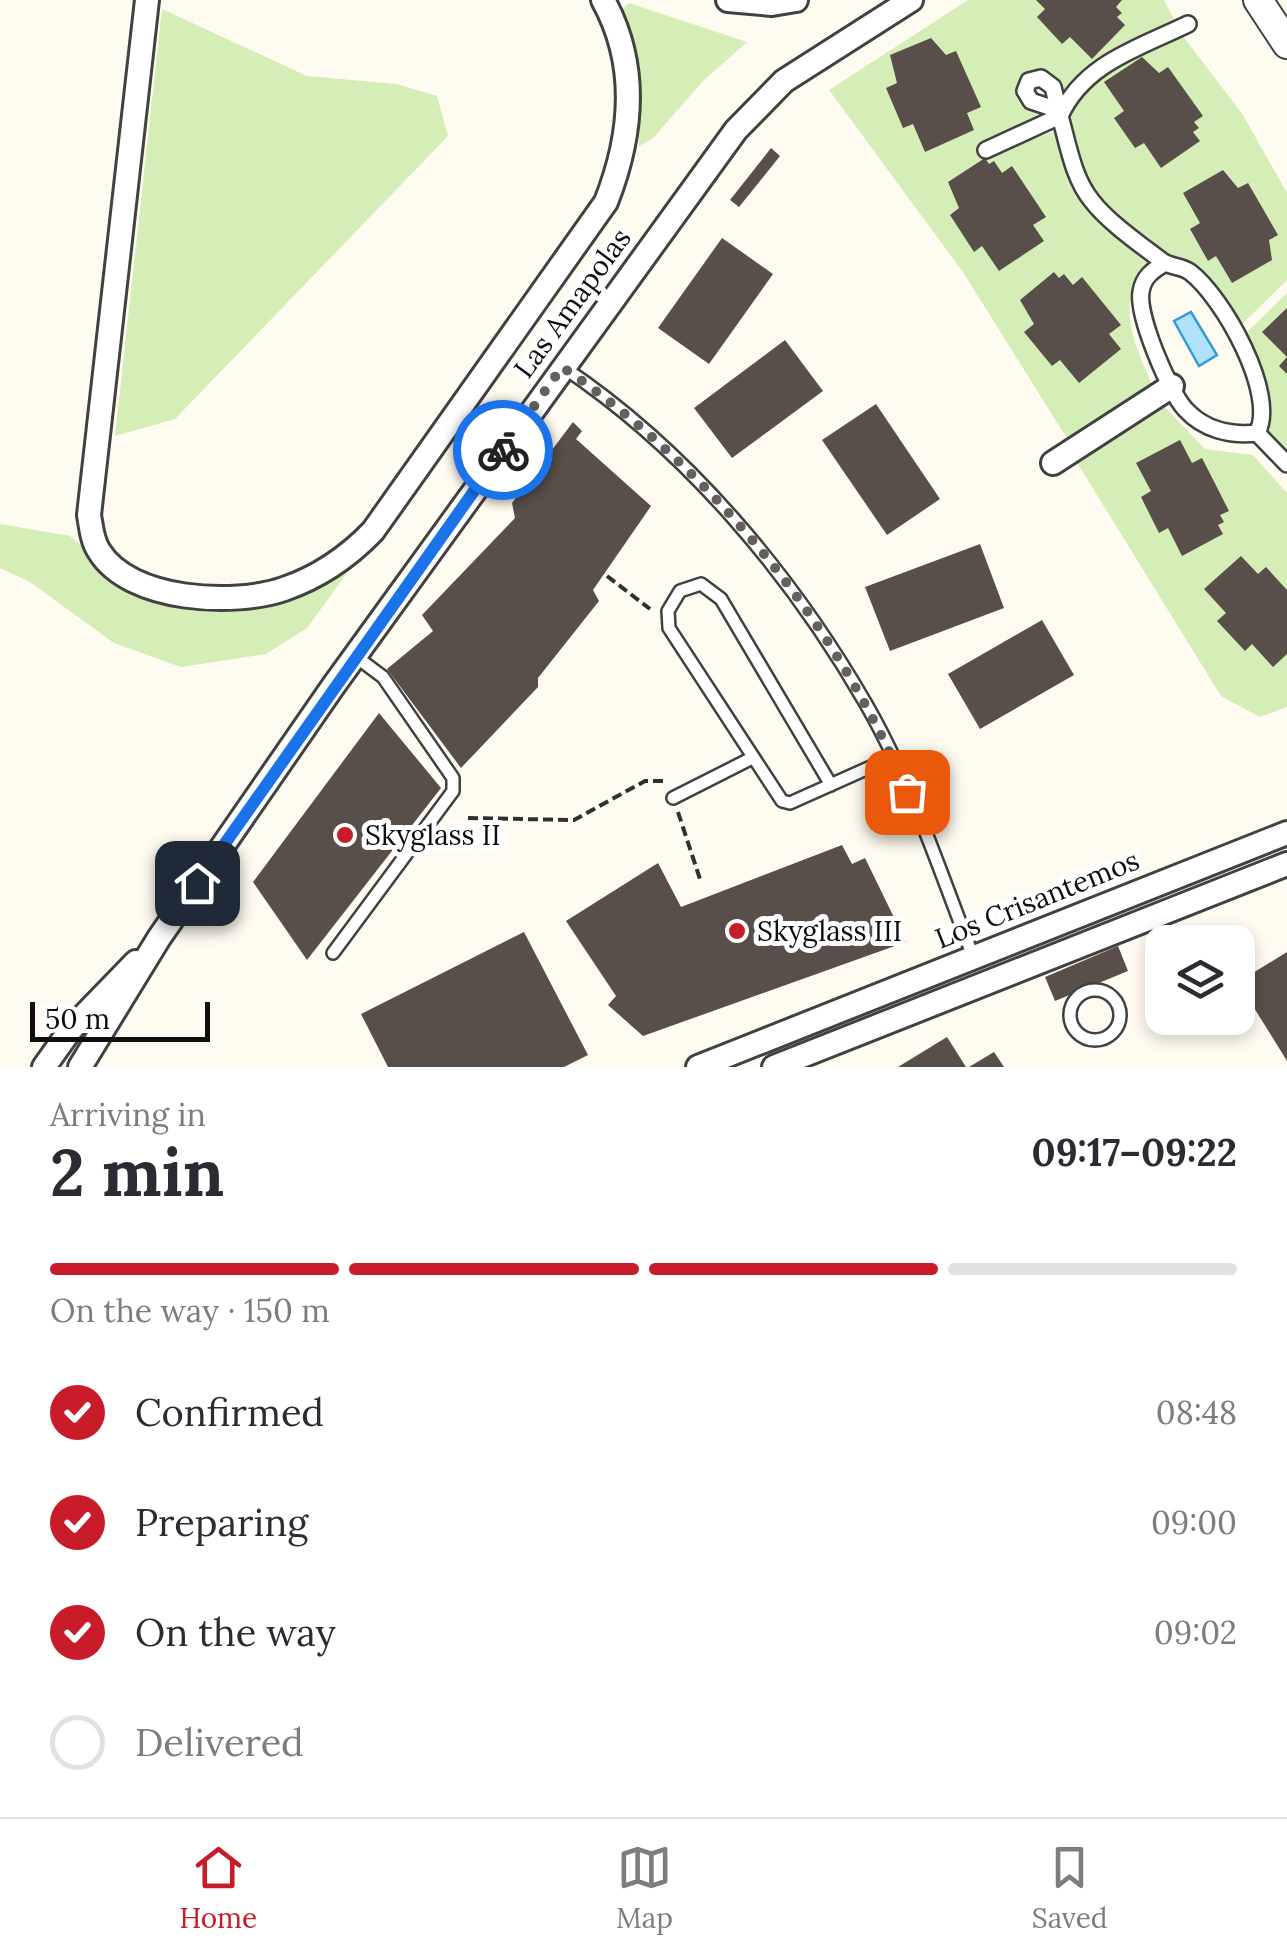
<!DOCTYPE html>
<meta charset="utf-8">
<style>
:root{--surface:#fff;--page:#f7f7f7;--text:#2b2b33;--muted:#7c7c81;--line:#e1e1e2;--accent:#c91c2b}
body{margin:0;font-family:Lora,serif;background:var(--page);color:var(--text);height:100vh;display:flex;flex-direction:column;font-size:38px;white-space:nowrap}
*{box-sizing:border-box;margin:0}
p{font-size:32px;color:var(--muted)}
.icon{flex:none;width:55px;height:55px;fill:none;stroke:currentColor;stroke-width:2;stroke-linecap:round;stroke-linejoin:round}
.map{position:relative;height:1067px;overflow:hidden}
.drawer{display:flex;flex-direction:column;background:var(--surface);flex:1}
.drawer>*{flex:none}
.controls{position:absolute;left:1145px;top:925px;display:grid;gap:20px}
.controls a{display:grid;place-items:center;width:110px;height:110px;border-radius:20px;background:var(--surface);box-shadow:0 5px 15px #0003;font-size:50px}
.scale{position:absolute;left:30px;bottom:25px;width:180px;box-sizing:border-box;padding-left:10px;border:5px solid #0e0e0e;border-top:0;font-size:28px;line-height:35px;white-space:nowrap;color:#0e0e0e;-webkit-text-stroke:8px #fff;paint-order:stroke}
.pin{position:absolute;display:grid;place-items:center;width:85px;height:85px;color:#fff;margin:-42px;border-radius:20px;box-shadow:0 5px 15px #0006}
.courier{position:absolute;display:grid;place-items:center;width:100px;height:100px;margin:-50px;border:8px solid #1a73e8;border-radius:50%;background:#fff;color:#222;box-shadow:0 2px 12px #0007}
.head em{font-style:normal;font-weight:700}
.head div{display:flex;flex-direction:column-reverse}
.head{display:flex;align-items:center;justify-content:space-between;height:170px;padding:0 50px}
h1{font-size:65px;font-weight:700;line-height:75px}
.bar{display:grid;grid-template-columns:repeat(4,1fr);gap:15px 10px;align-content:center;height:120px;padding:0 50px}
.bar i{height:12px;border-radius:8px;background:var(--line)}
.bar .current{background:var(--accent)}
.bar p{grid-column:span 4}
ol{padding:0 50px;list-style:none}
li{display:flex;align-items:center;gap:30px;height:110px}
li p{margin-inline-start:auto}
li .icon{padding:10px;border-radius:50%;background:var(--accent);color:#fff;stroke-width:4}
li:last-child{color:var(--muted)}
li i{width:55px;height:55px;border:5px solid var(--line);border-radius:50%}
.menu{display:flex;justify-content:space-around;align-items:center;height:140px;border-top:2px solid var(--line);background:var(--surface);font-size:28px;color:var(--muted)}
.menu a{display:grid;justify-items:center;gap:5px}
.menu .current{color:var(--accent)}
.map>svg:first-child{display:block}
</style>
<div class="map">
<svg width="1287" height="1067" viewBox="0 0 1287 1067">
<rect width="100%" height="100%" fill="#fffbf0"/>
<g fill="#d5edb6">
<path d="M968 0H1164L1182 35 1243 115 1287 193V280L1241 325 1148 237 1109 215 1088 193 1059 82 1036 69 1020 75 1016 98 1023 108 1042 116 1045 124 992 155 1055 131C1071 198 1096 217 1150 256L1148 275C1110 302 1140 353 1153 388L1068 440 963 272 829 90Z"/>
<path d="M629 3 747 42 703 81 652 139 639 146C640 96 641 58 618 13Z"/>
<polygon points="162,9 307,76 396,84 437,96 448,136 175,419 115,436"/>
<path d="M1287 293V467L1259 442C1274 415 1265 359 1245 334Z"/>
<polygon points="1163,405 1205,449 1253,455 1287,493 1287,707 1260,717 1221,696 1076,461"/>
<polygon points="0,524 70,536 125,581 218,608 360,555 307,628 266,654 181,667 114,643 30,582 0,568"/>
</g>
<polygon fill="#b0e2fa" stroke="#329cd7" stroke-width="2.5" points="1191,312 1217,355 1199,366 1174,321"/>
<g fill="#584f4a">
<polygon points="1036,0 1122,0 1116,7 1122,13 1117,17 1125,25 1092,59 1070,37 1062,44 1037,17 1045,9"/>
<polygon points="931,38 946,55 956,51 981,107 967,113 974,130 925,152 913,124 903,128 886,88 897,83 890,55"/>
<polygon points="1142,57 1159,73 1168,67 1203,116 1194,122 1199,128 1193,132 1200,141 1161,168 1144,143 1135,148 1114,118 1124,111 1104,82"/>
<polygon points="771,148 780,156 739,207 730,200"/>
<polygon points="985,158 989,164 994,161 1002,173 1012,166 1046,217 1033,225 1044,241 999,271 982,246 974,252 950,215 959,208 948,182"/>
<polygon points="1223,170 1238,188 1248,183 1278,235 1269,240 1272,260 1232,283 1216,256 1208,261 1190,229 1200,223 1183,193"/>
<polygon points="722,238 773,274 709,364 658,328"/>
<polygon points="1054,272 1059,278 1064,274 1073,285 1082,277 1121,325 1109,334 1121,349 1079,383 1060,360 1052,366 1024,332 1034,324 1020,300"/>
<polygon points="1287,308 1287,374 1279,366 1287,357 1262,332"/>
<polygon points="785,340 823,391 732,458 694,408"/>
<polygon points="876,404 940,499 887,535 822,440"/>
<polygon points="573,422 582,431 576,439 651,506 593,590 599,601 538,678 538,687 461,768 387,669 433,631 422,615 515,518 512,503"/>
<polygon points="1180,440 1192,463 1202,458 1229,511 1220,515 1224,522 1218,525 1223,534 1182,556 1168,528 1159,533 1141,497 1151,491 1136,463"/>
<polygon points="980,544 1004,608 890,651 865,587"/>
<polygon points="1241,556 1258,574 1266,567 1287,590 1287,654 1273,667 1252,644 1245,651 1217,621 1226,613 1204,589"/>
<polygon points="1042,620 1074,675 980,729 948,674"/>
<polygon points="379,713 441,788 307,960 253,882"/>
<polygon points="842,845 852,864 865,858 906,942 643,1036 608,1005 616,996 566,921 658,863 681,907"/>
<polygon points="524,932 588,1055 564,1067 388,1067 361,1014"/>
<polygon points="1118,946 1128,971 1055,1001 1045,977"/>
<polygon points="1287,952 1287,1061 1238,982"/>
<polygon points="947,1037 966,1067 898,1067"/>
<polygon points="994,1052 1004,1067 969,1067"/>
</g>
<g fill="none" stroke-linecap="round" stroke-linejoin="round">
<g stroke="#414141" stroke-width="16">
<g id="service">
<path d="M563 367C687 450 791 574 866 704 911 782 940 872 973 956"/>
<polyline points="831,785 721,599 701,584 680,591 668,611 669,628 782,801 790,803 893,757"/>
<polyline points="673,798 752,758"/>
<polyline points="333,953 453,791 453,778 383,677 355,656"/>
<circle cx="1095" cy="1015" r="25"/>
</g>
</g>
<g stroke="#414141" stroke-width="20">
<g id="pedestrian">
<path d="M1188 24C1139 48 1084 63 1060 116 1068 144 1073 178 1092 201 1108 222 1141 245 1162 261 1170 267 1182 266 1190 272 1223 297 1278 395 1257 433L1287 464"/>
<polyline points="986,150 1060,116 1053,87 1041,78 1029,81 1025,91 1031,101 1055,109"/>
<path d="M1165 263C1153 270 1143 277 1141 292 1137 316 1169 391 1185 409 1204 430 1231 436 1257 433"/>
</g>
</g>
<g stroke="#414141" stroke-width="28">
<g id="minor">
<path d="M147 0 89 515C91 526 92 541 99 551 130 602 235 606 284 589 319 577 348 557 373 531L606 202C632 136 639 65 603 0"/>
<polyline points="728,0 772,4 796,0"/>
<polyline points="1053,463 1172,386"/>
<polyline points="44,1067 71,1029 136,962"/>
<polyline points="80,1067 159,938 334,685 736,130 784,81 911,0"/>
<polyline points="698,1067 1287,833"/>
<polyline points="774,1067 1287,864"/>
</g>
</g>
<g stroke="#414141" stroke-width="32">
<polyline id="tertiary" points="1258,0 1287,44"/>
</g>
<g stroke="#303030" stroke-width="4" stroke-dasharray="10 5" stroke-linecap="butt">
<polyline points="607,576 650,609"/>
<polyline points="678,812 700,879"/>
<polyline points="468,818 574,820 645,781 665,781"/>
</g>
<use href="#service" stroke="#fff" stroke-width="11"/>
<use href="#pedestrian" stroke="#fff" stroke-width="15"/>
<use href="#minor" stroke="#fff" stroke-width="22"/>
<use href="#tertiary" stroke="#fff" stroke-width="28"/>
</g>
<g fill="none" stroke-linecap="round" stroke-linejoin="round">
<path stroke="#62615d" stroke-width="10" stroke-dasharray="0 18" d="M503 450 562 367C711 468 838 625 907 792"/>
<polyline stroke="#1a73e8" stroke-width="12" points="197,883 503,450"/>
</g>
<g fill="#c91c2b" stroke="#fff" stroke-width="4">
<circle cx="345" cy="835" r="10"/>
<circle cx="737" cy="931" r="10"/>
</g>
<g text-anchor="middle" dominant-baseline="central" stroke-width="10" stroke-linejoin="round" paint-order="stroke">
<g font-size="28" fill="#0e0e0e" stroke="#fff">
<text transform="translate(572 303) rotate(-54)">Las Amapolas</text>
<text transform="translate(1037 899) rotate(-22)">Los Crisantemos</text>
</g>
<g font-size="28" fill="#0e0e0e" stroke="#fff" text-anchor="start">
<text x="365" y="835">Skyglass II</text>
<text x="757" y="931">Skyglass III</text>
</g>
</g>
</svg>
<div class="controls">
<a><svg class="icon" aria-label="layers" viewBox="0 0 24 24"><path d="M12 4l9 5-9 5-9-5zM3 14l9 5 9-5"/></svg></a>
</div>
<div class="scale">50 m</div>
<div class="pin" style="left:907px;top:792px;background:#ea580c"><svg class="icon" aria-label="bag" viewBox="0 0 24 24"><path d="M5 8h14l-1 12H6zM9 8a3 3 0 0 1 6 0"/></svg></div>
<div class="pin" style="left:197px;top:883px;background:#1f2937"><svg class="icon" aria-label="home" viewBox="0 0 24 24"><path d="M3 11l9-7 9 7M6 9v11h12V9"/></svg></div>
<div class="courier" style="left:503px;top:450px"><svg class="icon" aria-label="bike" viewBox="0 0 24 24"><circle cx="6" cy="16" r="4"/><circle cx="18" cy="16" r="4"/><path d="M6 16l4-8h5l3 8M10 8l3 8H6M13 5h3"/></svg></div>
</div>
<section class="drawer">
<div class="head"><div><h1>2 min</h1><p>Arriving in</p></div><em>09:17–09:22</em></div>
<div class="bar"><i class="current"></i><i class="current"></i><i class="current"></i><i></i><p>On the way · 150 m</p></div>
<ol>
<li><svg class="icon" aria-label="check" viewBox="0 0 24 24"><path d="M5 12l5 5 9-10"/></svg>Confirmed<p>08:48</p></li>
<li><svg class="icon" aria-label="check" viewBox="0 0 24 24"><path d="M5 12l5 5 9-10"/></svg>Preparing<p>09:00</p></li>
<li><svg class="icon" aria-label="check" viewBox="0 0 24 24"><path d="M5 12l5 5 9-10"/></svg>On the way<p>09:02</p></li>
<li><i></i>Delivered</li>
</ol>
</section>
<nav class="menu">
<a class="current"><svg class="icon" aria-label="home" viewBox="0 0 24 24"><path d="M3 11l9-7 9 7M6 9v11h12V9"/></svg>Home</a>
<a><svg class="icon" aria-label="map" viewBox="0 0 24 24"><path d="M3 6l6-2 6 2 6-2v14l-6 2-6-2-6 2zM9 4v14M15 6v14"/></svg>Map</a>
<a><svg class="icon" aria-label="saved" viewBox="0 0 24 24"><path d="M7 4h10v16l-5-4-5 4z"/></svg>Saved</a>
</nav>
